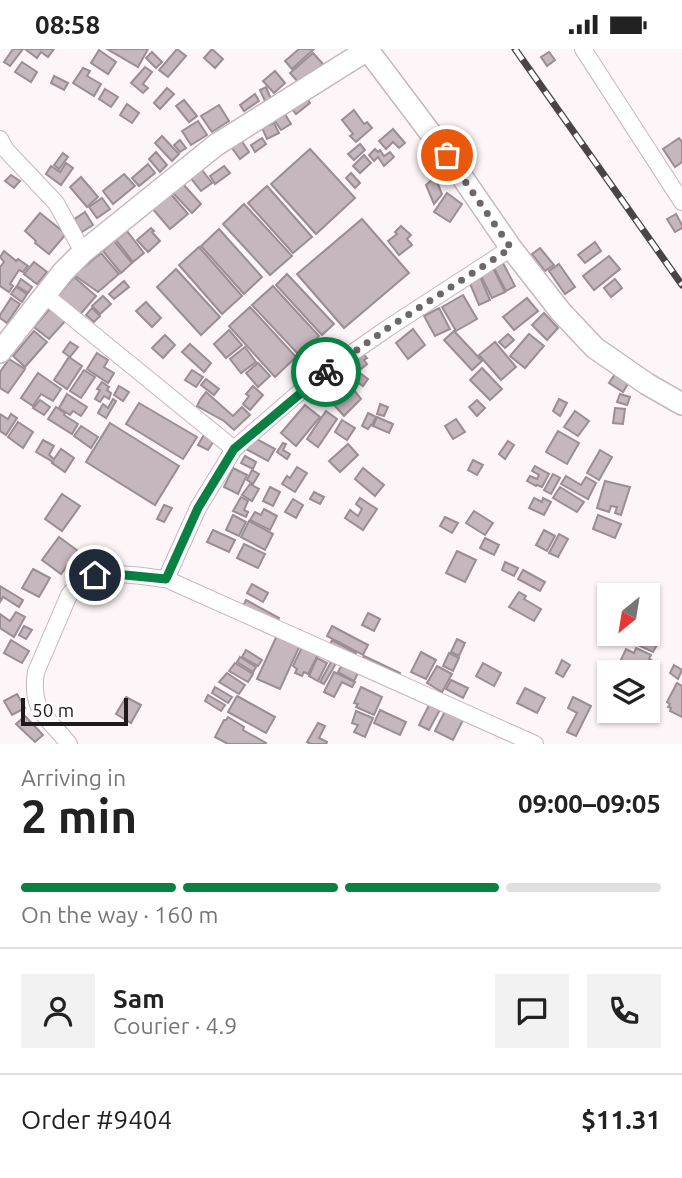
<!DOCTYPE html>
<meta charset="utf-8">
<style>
:root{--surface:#fff;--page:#f2f2f2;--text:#222;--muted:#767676;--line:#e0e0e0;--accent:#0b8043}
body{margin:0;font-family:Ubuntu,sans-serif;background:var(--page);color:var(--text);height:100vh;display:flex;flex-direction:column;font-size:26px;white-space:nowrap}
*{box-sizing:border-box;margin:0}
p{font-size:23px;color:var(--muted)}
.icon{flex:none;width:38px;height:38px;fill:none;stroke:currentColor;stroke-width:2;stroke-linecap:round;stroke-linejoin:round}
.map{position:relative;height:695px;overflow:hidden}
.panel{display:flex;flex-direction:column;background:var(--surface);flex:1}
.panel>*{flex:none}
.needle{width:46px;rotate:210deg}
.tools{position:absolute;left:597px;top:534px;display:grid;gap:14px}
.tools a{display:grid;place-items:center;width:63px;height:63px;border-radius:0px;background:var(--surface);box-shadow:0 2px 5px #0004;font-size:35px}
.scale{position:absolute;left:21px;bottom:18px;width:107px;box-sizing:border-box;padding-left:7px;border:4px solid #201a1d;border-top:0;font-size:19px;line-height:24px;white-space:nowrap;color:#201a1d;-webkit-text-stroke:5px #fff;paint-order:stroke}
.pin{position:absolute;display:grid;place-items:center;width:60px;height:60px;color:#fff;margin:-30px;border:4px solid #fff;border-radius:50%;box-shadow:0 2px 7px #0007}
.courier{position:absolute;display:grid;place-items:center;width:70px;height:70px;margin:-35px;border:5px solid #0b8043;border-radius:50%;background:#fff;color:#222;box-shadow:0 2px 9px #0007}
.summary em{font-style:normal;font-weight:700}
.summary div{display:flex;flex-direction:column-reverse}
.summary{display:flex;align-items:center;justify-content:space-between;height:119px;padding:0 21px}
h1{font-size:46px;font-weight:700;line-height:52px}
.bar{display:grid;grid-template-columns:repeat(4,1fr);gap:10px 7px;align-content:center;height:84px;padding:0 21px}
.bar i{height:9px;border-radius:5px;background:var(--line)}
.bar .active{background:var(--accent)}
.bar p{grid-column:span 4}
.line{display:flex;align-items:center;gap:18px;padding:0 21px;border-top:2px solid var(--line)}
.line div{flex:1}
.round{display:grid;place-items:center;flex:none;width:74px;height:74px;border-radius:0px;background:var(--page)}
.status{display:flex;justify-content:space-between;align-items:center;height:49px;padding:0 35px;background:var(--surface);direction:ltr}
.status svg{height:19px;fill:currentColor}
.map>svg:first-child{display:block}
</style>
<div class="status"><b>08:58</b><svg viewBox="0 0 49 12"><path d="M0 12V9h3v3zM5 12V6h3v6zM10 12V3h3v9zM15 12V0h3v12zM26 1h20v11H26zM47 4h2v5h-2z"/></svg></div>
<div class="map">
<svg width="682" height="695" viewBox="0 0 682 695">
<rect width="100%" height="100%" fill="#fef5f9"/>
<g fill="#c6b6be" stroke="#9b8d94" stroke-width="2">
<polygon points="13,0 23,0 10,17 4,13"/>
<polygon points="25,0 54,0 48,8 41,3 37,9"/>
<polygon points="107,0 148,0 138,18"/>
<polygon points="177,0 186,7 168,28 159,21"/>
<polygon points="212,0 223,10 215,19 204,9"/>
<polygon points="299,0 314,0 292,20 285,12"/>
<polygon points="99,1 116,13 108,25 91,14"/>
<polygon points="152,3 162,13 156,19 146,9"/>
<polygon points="549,3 555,11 547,17 541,8"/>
<polygon points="313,4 323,15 300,35 290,24"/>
<polygon points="22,13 37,23 31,33 15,23"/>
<polygon points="145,18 152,23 143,35 148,39 143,44 131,34"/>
<polygon points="83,19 90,22 87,27 101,35 94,47 73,34"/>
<polygon points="275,22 285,34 274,44 263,32"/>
<polygon points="54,27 68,34 64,41 51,34"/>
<polygon points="266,38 271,50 265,52 260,41"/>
<polygon points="167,39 174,45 160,60 154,54"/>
<polygon points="105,40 118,48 111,58 99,50"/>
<polygon points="255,45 259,52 244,62 240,56"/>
<polygon points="307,49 310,54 296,65 292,60"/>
<polygon points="184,51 197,67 189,73 176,57"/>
<polygon points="127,55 139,64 132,74 120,66"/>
<polygon points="219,56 229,72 212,83 201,67"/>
<polygon points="354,61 364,75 367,73 372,79 356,93 350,87 353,85 342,71"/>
<polygon points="283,62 291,75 281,81 273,69"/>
<polygon points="198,72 207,86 191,96 182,82"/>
<polygon points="274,74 279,84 267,90 262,79"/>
<polygon points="393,80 405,94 399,99 393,93 386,100 379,92"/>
<polygon points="162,87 179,105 172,112 155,94"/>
<polygon points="239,88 249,103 240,110 229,95"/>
<polygon points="262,89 266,95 255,103 251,96"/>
<polygon points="679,89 682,93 682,113 675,118 663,100"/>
<polygon points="180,91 186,99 180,103 174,96"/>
<polygon points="360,95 365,101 354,111 348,105"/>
<polygon points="310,100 355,149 316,185 271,135"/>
<polygon points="375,100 378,103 380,101 384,107 390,103 394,108 384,117 378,108 374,112 369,106"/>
<polygon points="156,103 167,116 160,123 149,110"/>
<polygon points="63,104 68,108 59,120 54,116"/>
<polygon points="364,106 371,114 360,124 353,117"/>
<polygon points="66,114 73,119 61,136 46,125 51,117 60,123"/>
<polygon points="148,115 155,124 139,137 132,129"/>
<polygon points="199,117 212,134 201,142 188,126"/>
<polygon points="224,117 230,124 215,135 210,127"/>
<polygon points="351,124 360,134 355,139 346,129"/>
<polygon points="124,125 135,137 113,155 103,142"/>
<polygon points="11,126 20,132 14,139 5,132"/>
<polygon points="81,128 98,148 87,158 70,138"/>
<polygon points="435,128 442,145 434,155 426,136"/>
<polygon points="183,135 201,155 192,164 173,144"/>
<polygon points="267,137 312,188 293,204 248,154"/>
<polygon points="170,144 188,165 170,180 152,159"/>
<polygon points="447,144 462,155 450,173 434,163"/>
<polygon points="102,149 110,160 97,169 89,158"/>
<polygon points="244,155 292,207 270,226 223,175"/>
<polygon points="85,163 93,176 82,183 73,171"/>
<polygon points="40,164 66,185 49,205 35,194 36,192 25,182"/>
<polygon points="676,165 682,176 682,179 675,183 667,170"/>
<polygon points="362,170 409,224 344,279 297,225"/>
<polygon points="401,177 411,186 407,190 412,196 399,206 388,192 397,185 395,183"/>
<polygon points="151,179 154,182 152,183 160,192 148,203 137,191"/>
<polygon points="219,180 262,228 244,245 201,197"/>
<polygon points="127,182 144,204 133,213 116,191"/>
<polygon points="114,192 132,214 121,224 103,202"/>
<polygon points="595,193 601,202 585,214 578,206"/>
<polygon points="199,198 242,247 222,265 179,216"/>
<polygon points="540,199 554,216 545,222 532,205"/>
<polygon points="4,202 15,211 16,212 18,210 28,217 23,223 19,221 10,235 13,237 9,243 0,237 0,218 4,213 0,208"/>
<polygon points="101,204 119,225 98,243 74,226"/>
<polygon points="609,207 620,220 594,241 583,227"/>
<polygon points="34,213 47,223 37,235 24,225"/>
<polygon points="503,214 515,237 506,242 494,219"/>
<polygon points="559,215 575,238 565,245 549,222"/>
<polygon points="493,219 505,243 492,249 480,225"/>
<polygon points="176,220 220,268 201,286 157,238"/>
<polygon points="287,225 334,275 322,286 276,236"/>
<polygon points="479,225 490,251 479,256 468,230"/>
<polygon points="74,228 96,247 78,268 56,249"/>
<polygon points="21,230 32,238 28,244 17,237"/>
<polygon points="615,230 622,239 611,248 604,239"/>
<polygon points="124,232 129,238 114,250 109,245"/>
<polygon points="273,237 319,287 299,306 252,256"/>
<polygon points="16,238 27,245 22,253 11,245"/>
<polygon points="463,246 477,270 456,282 442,258"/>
<polygon points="103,247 111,255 100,265 92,257"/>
<polygon points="11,249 20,255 7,274 0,269 0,266"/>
<polygon points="527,249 538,262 514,281 503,268"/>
<polygon points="146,253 161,269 152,278 136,262"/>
<polygon points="53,256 67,270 49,290 34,278"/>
<polygon points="250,258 296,308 275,328 229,277"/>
<polygon points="92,259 100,267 94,273 86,266"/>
<polygon points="439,259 450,280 435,287 424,267"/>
<polygon points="544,264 558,279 547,291 532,276"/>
<polygon points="413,280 425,296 408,310 396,294"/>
<polygon points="229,281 242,296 226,309 214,295"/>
<polygon points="34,282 47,293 25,318 13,307"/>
<polygon points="454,282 482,312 472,321 444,291"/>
<polygon points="508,285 514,291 505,299 499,293"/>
<polygon points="529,285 544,297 525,319 510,307"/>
<polygon points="165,286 175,296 163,309 152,299"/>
<polygon points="70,293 78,298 70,308 63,303"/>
<polygon points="495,293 516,318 501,331 479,306"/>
<polygon points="190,295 211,314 204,323 182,303"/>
<polygon points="245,298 256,313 241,324 230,310"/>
<polygon points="97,304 108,311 104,318 114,324 108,334 87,320"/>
<polygon points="363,305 367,309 364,311 367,315 361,320 354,312"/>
<polygon points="69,308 82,317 67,340 54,331"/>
<polygon points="9,310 25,320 8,344 0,339 0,323"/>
<polygon points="344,313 368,330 363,337 338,320"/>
<polygon points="258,314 270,327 258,338 246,324"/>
<polygon points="482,319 502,340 490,351 470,331"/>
<polygon points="84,321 95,328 81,349 70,342"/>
<polygon points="192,321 203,328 196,338 185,331"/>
<polygon points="38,324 61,340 53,352 41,345 33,357 21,349"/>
<polygon points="615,325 629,333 623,343 609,334"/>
<polygon points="206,330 219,340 214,346 201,336"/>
<polygon points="347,332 361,350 344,367 327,348 332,344 339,352 347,344 341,336"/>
<polygon points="102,333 109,338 107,341 111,344 109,350 104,347 100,353 95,350 100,341 97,340"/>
<polygon points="119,337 129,343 123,352 114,346"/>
<polygon points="253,337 263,346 250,361 243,355 249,347 246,345"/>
<polygon points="206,343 233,367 242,358 250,366 234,381 224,372 197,357 200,351"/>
<polygon points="67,345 87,358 81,367 73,362 70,366 59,359"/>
<polygon points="620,345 630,348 627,356 617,353"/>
<polygon points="113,350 116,352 106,369 98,364 103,355 108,359"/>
<polygon points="559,350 567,354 560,367 553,362"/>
<polygon points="40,351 50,358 44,366 33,359"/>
<polygon points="477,351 485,359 477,367 469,358"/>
<polygon points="139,354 197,388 183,410 126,375"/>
<polygon points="380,355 388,358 384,367 377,365"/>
<polygon points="305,356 320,368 296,397 281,384"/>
<polygon points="56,358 65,364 64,366 78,375 72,385 48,370"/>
<polygon points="615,359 625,360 623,375 613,374"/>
<polygon points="326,362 337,370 318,398 307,390"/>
<polygon points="575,362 589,372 578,387 564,378"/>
<polygon points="368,364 376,368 372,376 371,376 368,380 362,377"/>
<polygon points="0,365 8,370 11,365 17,369 6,386 0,382"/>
<polygon points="377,368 393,375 389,384 373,377"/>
<polygon points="456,370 465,383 453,390 445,377"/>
<polygon points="342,371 355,379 347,391 335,383"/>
<polygon points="18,373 33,383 23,399 8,388"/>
<polygon points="110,374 179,417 155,456 86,413"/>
<polygon points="81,377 98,388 91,399 74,387"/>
<polygon points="558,382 579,394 567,415 546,403"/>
<polygon points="205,384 215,390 208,401 198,396"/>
<polygon points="253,388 275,400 268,412 246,400"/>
<polygon points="43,391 54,397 49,406 54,410 61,400 74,409 65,423 52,414 53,413 36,403"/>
<polygon points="508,392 514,396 505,410 499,405"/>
<polygon points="283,394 286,395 283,401 290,405 287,410 277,403"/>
<polygon points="348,395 358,406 340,423 329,412"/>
<polygon points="600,401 612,408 599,431 587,424"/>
<polygon points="245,407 256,413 253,420 241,414"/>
<polygon points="473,411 483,416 477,426 468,421"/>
<polygon points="535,417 549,425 542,438 537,436 536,437 527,432 530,427 537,430 539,426 532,422"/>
<polygon points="297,418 307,424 295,443 282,435 287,427 290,429"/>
<polygon points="233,419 247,426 238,445 224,438"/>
<polygon points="363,419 384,436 375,447 355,430"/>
<polygon points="252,421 259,425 253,435 247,431"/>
<polygon points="553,425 560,429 551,445 544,441"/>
<polygon points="566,427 581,436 586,428 596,434 588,450 561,435"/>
<polygon points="605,432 630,438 621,466 615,464 617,458 611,457 609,463 597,459"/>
<polygon points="250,435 259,440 252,452 242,446"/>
<polygon points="270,438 280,443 273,457 263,452"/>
<polygon points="560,438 584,453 577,463 553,449"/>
<polygon points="314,443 324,448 320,455 310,450"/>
<polygon points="62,445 80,457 62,482 45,470"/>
<polygon points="241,448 248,452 244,461 248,463 246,468 233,462"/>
<polygon points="360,449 377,460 363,481 345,469 350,461 358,467 362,460 356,455"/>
<polygon points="534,449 542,453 543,449 551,453 544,466 529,459"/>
<polygon points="293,450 303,456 296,469 285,463"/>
<polygon points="164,456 172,459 164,473 157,470"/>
<polygon points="264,460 277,467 270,481 250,471 255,463 261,466"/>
<polygon points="474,462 493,474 485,486 466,474"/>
<polygon points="233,466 246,473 239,487 226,481"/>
<polygon points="598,466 621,475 615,489 593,480"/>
<polygon points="445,468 458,474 452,484 440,477"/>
<polygon points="249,472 273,485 265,501 241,488"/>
<polygon points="213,481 235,491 229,503 207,493"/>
<polygon points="544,481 555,487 547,502 536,496"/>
<polygon points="559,485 568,490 558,508 549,504"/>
<polygon points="59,488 78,502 61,525 42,511"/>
<polygon points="485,489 499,496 494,506 480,499"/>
<polygon points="244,495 265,505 258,519 237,509"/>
<polygon points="457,502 476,511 465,533 446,524"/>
<polygon points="505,513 518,519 514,527 502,521"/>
<polygon points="33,520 50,529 39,548 22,539"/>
<polygon points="523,521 545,533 540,542 518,530"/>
<polygon points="252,535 268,544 263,553 247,544"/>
<polygon points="0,537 23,551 19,558 3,548 0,553"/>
<polygon points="519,543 526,547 524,550 541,560 534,572 509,558"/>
<polygon points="246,551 279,569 276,575 243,557"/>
<polygon points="16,563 25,568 14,588 0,579 0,565 10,572"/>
<polygon points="368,564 380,570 374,582 362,576"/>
<polygon points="24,577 32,581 26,590 19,586"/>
<polygon points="332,577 368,596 363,606 327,587"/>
<polygon points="278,584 301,594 280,640 257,630"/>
<polygon points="643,586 658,594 653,603 638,596"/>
<polygon points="457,590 465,594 459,607 451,603"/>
<polygon points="11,591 29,602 22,614 4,604"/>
<polygon points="332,591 356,604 352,612 328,599"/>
<polygon points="303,596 319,604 308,625 304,623 302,627 295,624 297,620 293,617"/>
<polygon points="636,599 651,606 649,610 657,614 651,629 648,628 648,623 626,623 628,618 619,615 626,600 634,604"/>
<polygon points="246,601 262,611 258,617 242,608"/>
<polygon points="421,603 436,611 426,630 411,623"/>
<polygon points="449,604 459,609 453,622 443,617"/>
<polygon points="319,606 338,611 324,635 320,633 331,613"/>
<polygon points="364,607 400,624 397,631 360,614"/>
<polygon points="240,608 256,618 253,623 237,613"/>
<polygon points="317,609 327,614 318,632 309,627"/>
<polygon points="562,611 570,616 563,628 556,624"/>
<polygon points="344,612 360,620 354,632 338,623"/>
<polygon points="235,614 253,625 248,633 229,622"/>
<polygon points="483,614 501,624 494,637 476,627"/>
<polygon points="674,616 682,621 678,630 670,624"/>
<polygon points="437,617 452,625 442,643 427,634"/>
<polygon points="334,623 355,633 352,638 342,633 334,648 324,643"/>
<polygon points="227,624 245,636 239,645 219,633"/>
<polygon points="451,631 468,639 463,649 446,640"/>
<polygon points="677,634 682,637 682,668 670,662 671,659 668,658 670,655 667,653"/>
<polygon points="215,638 232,648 228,654 212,644"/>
<polygon points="361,638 382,648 374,666 356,658 358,655 354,654"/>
<polygon points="525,639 545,649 537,664 517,654"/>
<polygon points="17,645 25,659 12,666 4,652"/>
<polygon points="208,646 225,656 221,662 205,652"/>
<polygon points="237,647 275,668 266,684 228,663"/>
<polygon points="126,648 141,656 131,674 116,665"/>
<polygon points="573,648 591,657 576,687 567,683 577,664 568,659"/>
<polygon points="431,652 442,657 429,681 419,676"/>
<polygon points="380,661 406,673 400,686 374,674"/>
<polygon points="356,662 373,669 365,688 354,683 358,676 352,674"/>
<polygon points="445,662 463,671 453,691 435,682"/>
<polygon points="25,667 43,686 35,693 16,675"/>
<polygon points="228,668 244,678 243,681 266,694 265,695 228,695 215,688 224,671 226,671"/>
<polygon points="318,674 325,677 319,689 327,693 326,695 311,695 307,693"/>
</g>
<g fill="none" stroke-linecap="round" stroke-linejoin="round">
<g stroke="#c6b7be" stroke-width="18">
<g id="minor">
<polyline points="583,0 682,153"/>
<polyline points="0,90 6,101 56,154 83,203"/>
<polyline points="45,246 234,400"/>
<polyline points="166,530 198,459 234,400 316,329 388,279 511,199"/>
<path d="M69 695C47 668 30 661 36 623L69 546C93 514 132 527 166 530L535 695"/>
</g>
</g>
<g stroke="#c6b7be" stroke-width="24">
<g id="major">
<polyline points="367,0 447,106 511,199 561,263 595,299 647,335 682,355"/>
<polyline points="0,303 63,223 83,203 216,96 367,1"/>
</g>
</g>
<use href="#minor" stroke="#fff" stroke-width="16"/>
<use href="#major" stroke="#fff" stroke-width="21"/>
<g stroke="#4a4447" stroke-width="7">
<polyline id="rail" points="515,0 682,236"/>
</g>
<use href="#rail" stroke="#fff" stroke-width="4.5" stroke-dasharray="13" stroke-linecap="butt"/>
</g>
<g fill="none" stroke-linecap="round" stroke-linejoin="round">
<polyline stroke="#6e676a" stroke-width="7" stroke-dasharray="0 12.6" points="326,323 388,279 511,199 447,106"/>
<polyline stroke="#0b8043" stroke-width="9" points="95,526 125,526 166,530 198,459 234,400 326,323"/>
</g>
</svg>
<div class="tools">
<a><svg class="needle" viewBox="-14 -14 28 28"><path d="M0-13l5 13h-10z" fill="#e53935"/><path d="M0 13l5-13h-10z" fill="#767676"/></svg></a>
<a><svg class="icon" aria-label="layers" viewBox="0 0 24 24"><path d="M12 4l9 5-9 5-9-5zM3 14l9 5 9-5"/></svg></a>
</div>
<div class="scale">50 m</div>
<div class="pin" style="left:447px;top:106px;background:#ea580c"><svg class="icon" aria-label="bag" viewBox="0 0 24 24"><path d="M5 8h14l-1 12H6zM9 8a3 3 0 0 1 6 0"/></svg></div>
<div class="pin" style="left:95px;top:526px;background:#1f2937"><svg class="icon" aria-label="home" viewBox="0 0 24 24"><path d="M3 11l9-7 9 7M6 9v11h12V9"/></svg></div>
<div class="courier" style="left:326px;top:323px"><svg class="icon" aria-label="bike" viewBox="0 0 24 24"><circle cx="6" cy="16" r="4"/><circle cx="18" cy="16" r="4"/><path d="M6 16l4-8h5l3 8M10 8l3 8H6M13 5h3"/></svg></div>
</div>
<section class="panel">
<div class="summary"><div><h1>2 min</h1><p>Arriving in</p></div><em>09:00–09:05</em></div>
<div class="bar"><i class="active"></i><i class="active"></i><i class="active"></i><i></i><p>On the way · 160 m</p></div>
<div class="line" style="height:126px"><a class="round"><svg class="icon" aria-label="person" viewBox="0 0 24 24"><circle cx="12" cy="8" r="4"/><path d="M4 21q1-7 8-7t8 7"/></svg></a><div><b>Sam</b><p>Courier · 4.9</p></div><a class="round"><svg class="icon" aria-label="chat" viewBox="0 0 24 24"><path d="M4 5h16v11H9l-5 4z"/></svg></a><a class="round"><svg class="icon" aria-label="phone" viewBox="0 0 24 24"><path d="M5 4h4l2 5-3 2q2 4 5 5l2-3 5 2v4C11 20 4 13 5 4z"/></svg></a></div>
<div class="line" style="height:91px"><div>Order #9404</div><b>$11.31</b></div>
</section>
